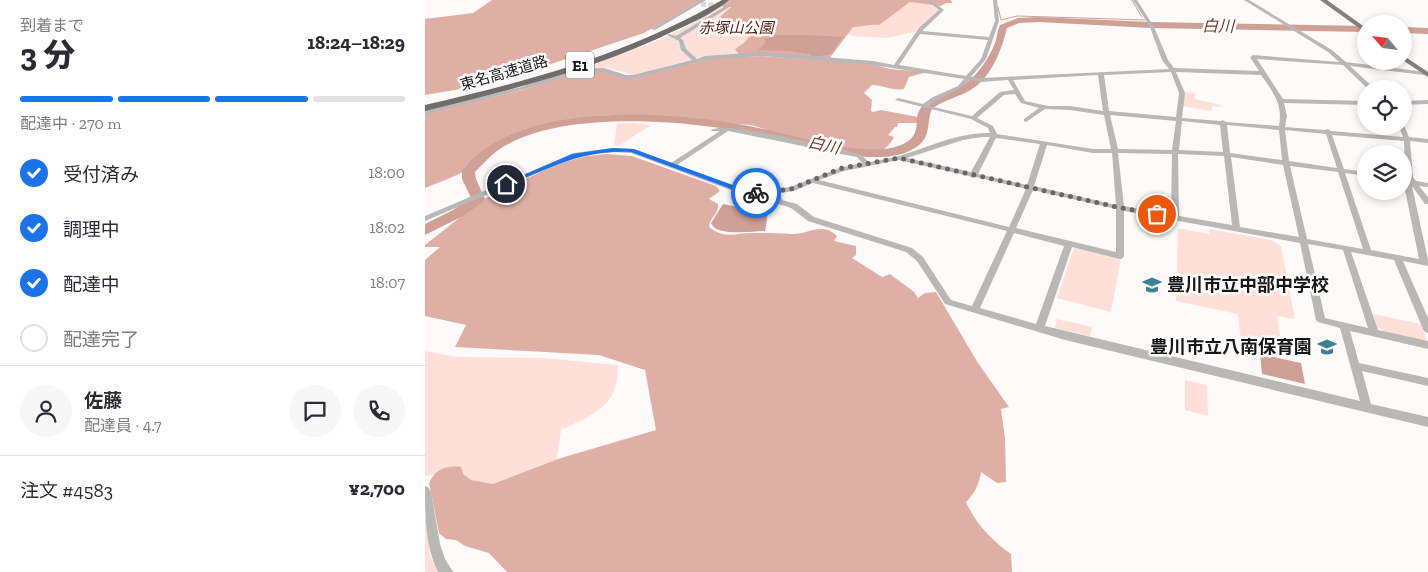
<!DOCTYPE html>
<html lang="ja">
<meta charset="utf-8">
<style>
:root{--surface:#fff;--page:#f7f7f7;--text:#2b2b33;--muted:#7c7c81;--line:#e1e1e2;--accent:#1a73e8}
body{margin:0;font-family:"Zilla Slab","Noto Sans JP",serif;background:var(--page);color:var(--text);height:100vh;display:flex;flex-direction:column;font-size:19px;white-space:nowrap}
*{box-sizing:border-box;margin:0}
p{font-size:16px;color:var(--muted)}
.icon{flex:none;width:28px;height:28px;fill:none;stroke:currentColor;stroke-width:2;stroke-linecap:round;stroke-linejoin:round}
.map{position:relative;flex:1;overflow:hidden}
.side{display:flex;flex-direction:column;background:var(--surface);width:425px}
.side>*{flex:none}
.needle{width:32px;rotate:298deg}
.buttons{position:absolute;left:932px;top:15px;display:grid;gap:10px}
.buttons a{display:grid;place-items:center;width:55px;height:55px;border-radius:50%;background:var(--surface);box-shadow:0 2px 8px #0003;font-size:25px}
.pin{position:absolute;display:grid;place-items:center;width:42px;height:42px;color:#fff;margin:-21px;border:2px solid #fff;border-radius:50%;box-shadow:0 1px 5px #0007}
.courier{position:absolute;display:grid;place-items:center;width:50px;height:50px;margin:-25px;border:4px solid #1a73e8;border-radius:50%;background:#fff;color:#222;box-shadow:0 1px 6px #0007}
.headline em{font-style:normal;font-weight:800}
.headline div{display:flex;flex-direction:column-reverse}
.headline{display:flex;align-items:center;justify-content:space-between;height:85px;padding:0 20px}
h1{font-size:32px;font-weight:800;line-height:38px}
.bar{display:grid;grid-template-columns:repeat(4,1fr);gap:8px 5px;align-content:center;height:60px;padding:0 20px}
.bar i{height:6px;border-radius:4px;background:var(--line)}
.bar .selected{background:var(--accent)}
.bar p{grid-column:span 4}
.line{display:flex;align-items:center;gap:12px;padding:0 20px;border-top:1px solid var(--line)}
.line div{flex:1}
.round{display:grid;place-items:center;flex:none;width:52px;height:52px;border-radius:26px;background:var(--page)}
ol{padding:0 20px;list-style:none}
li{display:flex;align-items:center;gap:15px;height:55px}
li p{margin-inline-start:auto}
li .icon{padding:5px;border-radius:50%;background:var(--accent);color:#fff;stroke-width:4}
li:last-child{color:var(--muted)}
li i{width:28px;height:28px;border:2px solid var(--line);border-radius:50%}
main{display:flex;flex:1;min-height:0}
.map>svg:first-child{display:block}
</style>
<main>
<section class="side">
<div class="headline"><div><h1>3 分</h1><p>到着まで</p></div><em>18:24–18:29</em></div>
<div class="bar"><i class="selected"></i><i class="selected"></i><i class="selected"></i><i></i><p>配達中 · 270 m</p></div>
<ol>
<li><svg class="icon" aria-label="check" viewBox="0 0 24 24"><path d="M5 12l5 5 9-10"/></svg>受付済み<p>18:00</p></li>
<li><svg class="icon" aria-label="check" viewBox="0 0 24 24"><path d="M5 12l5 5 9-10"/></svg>調理中<p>18:02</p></li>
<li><svg class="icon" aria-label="check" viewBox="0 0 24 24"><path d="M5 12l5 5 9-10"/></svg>配達中<p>18:07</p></li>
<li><i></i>配達完了</li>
</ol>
<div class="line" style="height:90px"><a class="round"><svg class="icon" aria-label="person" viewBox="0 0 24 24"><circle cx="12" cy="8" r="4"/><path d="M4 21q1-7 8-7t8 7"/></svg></a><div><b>佐藤</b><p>配達員 · 4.7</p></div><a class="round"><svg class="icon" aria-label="chat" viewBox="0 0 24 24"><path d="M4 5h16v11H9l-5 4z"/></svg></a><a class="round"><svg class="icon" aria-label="phone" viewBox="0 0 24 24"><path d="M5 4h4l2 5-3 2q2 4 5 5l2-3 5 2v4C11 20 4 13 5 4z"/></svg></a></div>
<div class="line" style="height:65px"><div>注文 #4583</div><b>¥2,700</b></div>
</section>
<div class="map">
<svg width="1003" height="572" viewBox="0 0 1003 572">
<rect width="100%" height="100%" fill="#fefaf9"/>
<g fill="#ffdfd8">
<path d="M503 0 514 11 493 31 461 38 428 36 423 34 376 53 281 56 208 75 184 68 150 70C201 52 253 37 296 5Z"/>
<polygon points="759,92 770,93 770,99 795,105 795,107 787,106 787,111 757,106"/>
<polygon points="207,123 226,125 195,145 189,146 192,124"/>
<polygon points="753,228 784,234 784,229 846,240 856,246 870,319 852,316 858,354 816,344 813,314 751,301"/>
<polygon points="649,248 696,258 686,312 632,298"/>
<polygon points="948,314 996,324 1002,340 1001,341 958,332 957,329 952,328"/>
<polygon points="632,319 667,327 665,336 630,328"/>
<path d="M0 351 32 357 116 358 193 365C192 371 193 378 191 384 187 409 156 420 136 430L131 463 66 487H49L32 471 0 476Z"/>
<polygon points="760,380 782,385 783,416 760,410"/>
<polygon points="0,513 5,555 13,572 0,572"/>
</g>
<g fill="#dfafa5">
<polygon points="22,0 277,0 219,33 126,64 30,90 0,95 0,19 48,13 67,0"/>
<path d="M303 0H526L527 3H521L516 6 485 2 454 25C444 24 438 27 428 27L404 59 314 54 310 49 319 43 327 34 342 29 305 21 295 17 306 7 296 5Z"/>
<path d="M337 56 447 64 465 69 502 72 484 77 479 89C467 91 458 85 447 85L439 93 447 100 446 111 448 112 456 110 493 117 492 123H473L472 127H470L463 135 469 137C465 145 460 150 451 152L385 142 326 125 186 115C154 118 119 124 89 137 70 145 58 160 42 170 29 177 14 182 0 188V113L97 90 146 73 181 70 199 77 285 58Z"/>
<path d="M182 154 207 156 291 186 295 191 284 199 293 204C294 214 285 217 284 227 288 230 293 233 298 234 306 236 317 233 325 233 340 233 353 233 367 234 383 235 397 221 412 236L409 241 431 246V255L427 258 457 277 465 274 489 292 493 298 500 293 511 292 553 363 584 407 576 409 580 439 581 482 572 483 556 472C554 485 550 493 541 502 551 524 566 540 586 554L587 572H82L64 553 40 546 31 540 21 539 14 533 4 483C10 469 22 465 36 467L38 474 46 480 68 484 136 458 231 430 220 370 174 355 30 347 41 325 0 316V260L15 247H0V245L57 200 132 164 162 156Z"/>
</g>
<g fill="#cfa096">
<polygon points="350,35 382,35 418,37 406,54 389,57 384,54 363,51 333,50 340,44 340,39"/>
<path d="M298 204 343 213 340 231C327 231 291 237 286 223Z"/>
<polygon points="835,354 876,363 880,384 837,374"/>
</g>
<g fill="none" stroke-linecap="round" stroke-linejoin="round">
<g stroke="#cfa096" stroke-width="1">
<polyline points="707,0 717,17"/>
<polyline points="573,7 576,20 592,16 720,20"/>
</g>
<g fill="#cfa096" fill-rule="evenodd">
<path d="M614 17 725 22 941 26V32L725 28 614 22 594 23 582 28C576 52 565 81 542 92 530 98 517 101 507 109 501 122 507 135 493 146 456 173 379 144 338 136 268 120 132 108 72 151 64 157 57 165 50 172L51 179 60 199 58 202 38 216 0 235V224L28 210 46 198 37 179V171C91 97 259 111 339 129 373 136 443 159 476 145 501 134 485 119 498 105 508 95 523 94 535 87 550 79 564 59 570 43 572 37 572 31 575 25L593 18Z"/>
<polygon points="979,27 1003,28 1003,34 979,33"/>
</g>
<polyline stroke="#dcd8d7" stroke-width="5" stroke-dasharray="5 2.5" stroke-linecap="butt" points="276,4 298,6"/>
<g fill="#b9b8b7" fill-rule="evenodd">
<polygon points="276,0 281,0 230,30 226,29"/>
<path d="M501 0H506L519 10 497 31 564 37 570 21 568 0H572L574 21 568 39 561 59 546 77 556 78 744 69 737 60 725 27 708 0H712L729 27 743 60 749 68 834 71 825 57 828 55 914 62 903 52 819 0H824L907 50 921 62 1001 72V74L999 75 925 66 950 89H943L918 65 832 59 858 99 941 101V105L859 103 862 116 860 127 900 130 903 129 906 131 978 137 974 126H979V125L984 137 1003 139V143L985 141 988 177 991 181 1003 183V187L994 186 1003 197V204H1000L987 186 1003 260V266L978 261 1003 318V333L1000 332 998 329 969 260 926 252 953 330 1003 341V349L925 331 934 363 1003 378V386L937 371 946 404 1003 417V427L640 340 520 304 492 261 481 252 383 221 366 208 351 203 348 194 336 195 308 191 206 153 187 152 150 157 0 221V216L149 153 187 148 207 149 246 163 295 131H287L286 130C301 121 400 146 423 151L436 155 444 162C454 160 464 159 474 156 504 147 534 132 565 133L563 128 546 119 470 100 473 98 498 104 508 97 533 86 539 79 448 65 336 56 280 60 208 79H201L179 72 149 73 100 89 0 114V110L96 87 148 69 179 68 201 75H208L267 60 256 50 254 41 242 35 244 34 251 36 299 7 296 6 298 5 306 6 255 38 258 40 261 49 272 59 280 56 336 52 448 61 469 65 494 28 514 10ZM495 34 563 40 556 59 541 76 474 65ZM746 72 754 93 751 117 684 111 679 75ZM751 72 836 75C848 92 858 104 854 126L801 122 798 120 796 121 757 118 760 93ZM673 75 678 111 645 106H623L600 101 588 80ZM544 80 556 82 583 80 589 90 575 92 547 116 504 106C517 95 533 93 544 80ZM590 94 596 103 614 108 599 119V121L601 122 620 109 645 110 679 115 686 149H668L572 134 568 126 552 118 579 95ZM685 115 751 121 747 150 693 149ZM757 121 795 125 798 152 754 150ZM802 125 854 130 857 160 805 153ZM860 130 901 134 912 168 864 161ZM303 131 422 155 432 157 437 163 415 168 365 187 336 191 312 187 252 165ZM907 135 979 141 980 177 983 180 979 185 994 259 946 250 920 173 941 176V172L919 169ZM557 137H565L546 172 482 158 538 140ZM571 138 615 144 602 185 553 174ZM622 145 668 153H687L691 205 609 186ZM693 153 747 154 746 215 699 206ZM753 154 799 156 807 225 754 216ZM806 157 858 165 874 237 815 227ZM474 160 544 176 548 178 551 177 601 189 584 227 394 180 419 171ZM865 166 913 172 938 249 882 239ZM388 183 582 231 547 306 526 300 498 257 487 248 389 217 372 204 357 200 355 193 369 191ZM608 190 691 209V252L591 228ZM699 211 875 243 891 320 893 322 915 328 935 401 620 326 647 247 695 259 698 258 699 256ZM589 233 639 246 611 324 555 308ZM883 244 918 250 943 328 900 318Z"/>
<polygon points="1003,100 1003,104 979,105 979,101"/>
<path d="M0 486 4 488 6 492 15 544 20 559 28 572H13C0 546 0 515 0 486Z"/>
</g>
<g fill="#83807f" fill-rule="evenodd">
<polygon points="895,0 902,0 941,28 941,33"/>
<polygon points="979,56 1003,72 1003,77 979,61"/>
</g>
<path fill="#6f6c6b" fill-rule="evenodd" d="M297 0H304C289 13 269 22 251 30 172 69 85 90 0 111V105C104 81 204 54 297 0Z"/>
</g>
<path fill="#1a73e8" d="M188 148 209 149 313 187 335 193 331 195 309 190 206 152C157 150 127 167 84 185L78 184 147 154Z"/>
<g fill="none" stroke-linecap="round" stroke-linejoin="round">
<polyline stroke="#686666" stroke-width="5" stroke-dasharray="0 9" points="331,193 366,189 417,168 474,158 696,208 732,214"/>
</g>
<defs>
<g id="school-bare" transform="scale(1.5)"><path d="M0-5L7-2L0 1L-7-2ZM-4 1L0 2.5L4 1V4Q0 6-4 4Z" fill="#3c818f" stroke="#fff" stroke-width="2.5" paint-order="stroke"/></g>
</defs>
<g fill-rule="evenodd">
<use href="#school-bare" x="727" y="285"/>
<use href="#school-bare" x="902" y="347"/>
</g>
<g text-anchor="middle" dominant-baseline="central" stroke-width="5" stroke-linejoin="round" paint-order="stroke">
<g font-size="15" font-style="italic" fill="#52190e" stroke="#fff">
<text x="311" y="28">赤塚山公園</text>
</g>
<g font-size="15" fill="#181717" stroke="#fff">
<text transform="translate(79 73) rotate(-16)">東名高速道路</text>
</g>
<g font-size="16" font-style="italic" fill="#713529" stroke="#fff">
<text transform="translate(793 26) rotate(1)">白川</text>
<text transform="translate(399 145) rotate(12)">白川</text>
</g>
<rect fill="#fff" stroke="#5d5d5d" stroke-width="1" x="141" y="51.5" width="28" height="27" rx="4"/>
<g font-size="16" font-weight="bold" fill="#181717">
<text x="155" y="65">E1</text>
</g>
<g font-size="18" font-weight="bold" fill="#181717" stroke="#fff" text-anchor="start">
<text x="742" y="285">豊川市立中部中学校</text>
<text x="887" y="347" text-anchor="end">豊川市立八南保育園</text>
</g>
</g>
</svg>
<div class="buttons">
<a><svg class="needle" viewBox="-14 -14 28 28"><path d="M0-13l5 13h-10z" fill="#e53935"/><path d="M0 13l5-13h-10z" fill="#7c7c81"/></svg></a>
<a><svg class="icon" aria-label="locate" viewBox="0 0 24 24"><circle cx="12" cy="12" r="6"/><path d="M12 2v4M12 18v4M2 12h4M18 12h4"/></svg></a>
<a><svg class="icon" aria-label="layers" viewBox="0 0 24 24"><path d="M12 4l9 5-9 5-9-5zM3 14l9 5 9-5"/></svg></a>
</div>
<div class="pin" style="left:732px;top:214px;background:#ea580c"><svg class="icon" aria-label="bag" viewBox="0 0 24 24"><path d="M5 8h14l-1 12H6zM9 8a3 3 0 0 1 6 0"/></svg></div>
<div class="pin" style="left:81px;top:184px;background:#1f2937"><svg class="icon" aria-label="home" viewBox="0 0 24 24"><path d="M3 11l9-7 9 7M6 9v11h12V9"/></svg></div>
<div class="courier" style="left:331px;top:193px"><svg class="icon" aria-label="bike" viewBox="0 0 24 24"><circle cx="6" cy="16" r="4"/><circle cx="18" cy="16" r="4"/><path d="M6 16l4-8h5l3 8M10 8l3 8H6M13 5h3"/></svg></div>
</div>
</main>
